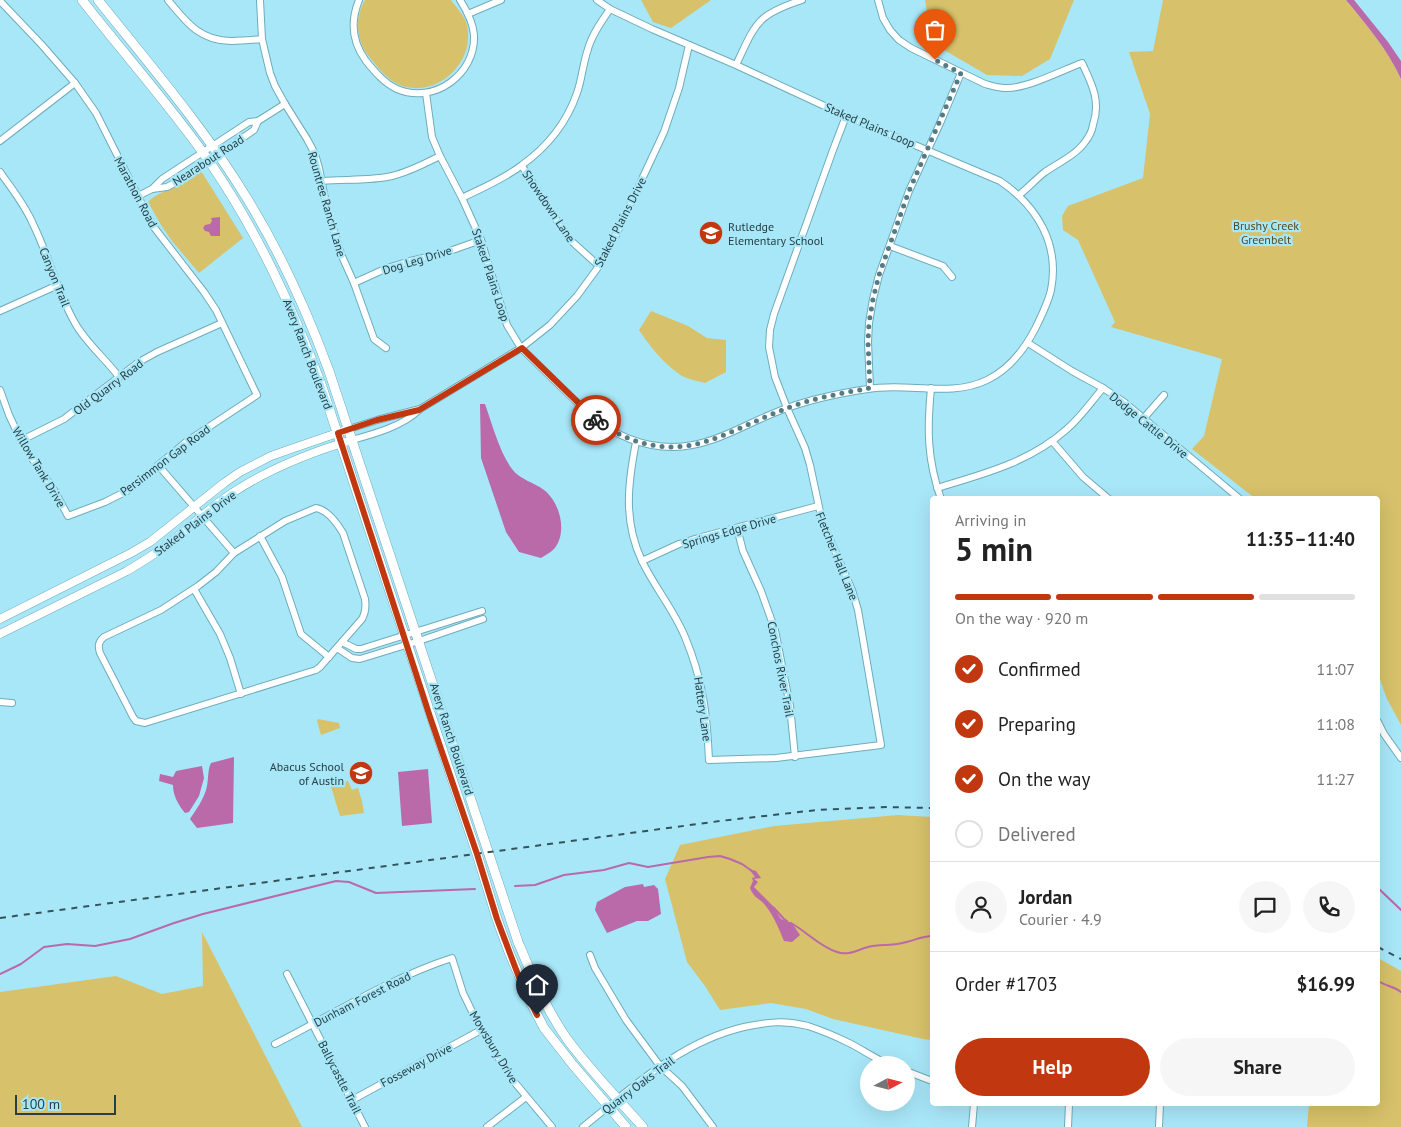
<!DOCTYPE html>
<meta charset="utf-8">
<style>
:root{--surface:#fff;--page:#f6f6f6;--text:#222;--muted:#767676;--line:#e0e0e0;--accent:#c13810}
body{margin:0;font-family:"PT Sans",sans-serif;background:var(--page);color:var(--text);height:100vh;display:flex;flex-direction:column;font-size:19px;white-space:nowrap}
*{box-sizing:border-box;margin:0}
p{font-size:16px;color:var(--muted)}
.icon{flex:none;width:28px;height:28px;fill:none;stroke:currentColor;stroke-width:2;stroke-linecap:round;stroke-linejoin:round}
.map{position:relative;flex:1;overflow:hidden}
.panel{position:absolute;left:930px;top:496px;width:450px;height:610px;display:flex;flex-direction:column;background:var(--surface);border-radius:5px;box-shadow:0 5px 20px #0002}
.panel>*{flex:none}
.needle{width:32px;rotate:83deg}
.controls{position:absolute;left:860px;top:1056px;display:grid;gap:10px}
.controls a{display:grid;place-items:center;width:55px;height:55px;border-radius:50%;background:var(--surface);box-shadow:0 5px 20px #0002;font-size:25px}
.scale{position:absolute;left:15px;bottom:12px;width:101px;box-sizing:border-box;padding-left:5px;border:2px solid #264046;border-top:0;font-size:14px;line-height:18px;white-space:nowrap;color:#264046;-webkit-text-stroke:4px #a8e7f8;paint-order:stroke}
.pin{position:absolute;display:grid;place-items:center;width:42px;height:42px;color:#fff;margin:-51px -21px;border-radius:50% 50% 50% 0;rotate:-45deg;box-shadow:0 0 5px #0007}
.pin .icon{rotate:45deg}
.courier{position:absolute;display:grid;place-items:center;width:50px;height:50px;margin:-25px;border:4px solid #c13810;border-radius:50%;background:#fff;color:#222;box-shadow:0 1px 6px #0007}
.head em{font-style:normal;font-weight:700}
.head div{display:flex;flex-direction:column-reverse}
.head{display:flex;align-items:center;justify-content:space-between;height:85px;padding:0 25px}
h1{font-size:32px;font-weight:700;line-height:38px}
.bar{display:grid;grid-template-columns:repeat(4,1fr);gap:8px 5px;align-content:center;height:60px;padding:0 25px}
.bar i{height:6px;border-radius:4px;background:var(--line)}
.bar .on{background:var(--accent)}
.bar p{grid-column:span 4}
.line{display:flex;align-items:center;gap:12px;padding:0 25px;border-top:1px solid var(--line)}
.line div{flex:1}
.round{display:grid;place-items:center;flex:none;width:52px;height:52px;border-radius:26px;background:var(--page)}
ol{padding:0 25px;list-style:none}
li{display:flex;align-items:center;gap:15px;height:55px}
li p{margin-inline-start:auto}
li .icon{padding:5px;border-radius:50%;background:var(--accent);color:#fff;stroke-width:4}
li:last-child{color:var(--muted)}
li i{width:28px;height:28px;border:2px solid var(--line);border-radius:50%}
.cta{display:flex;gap:10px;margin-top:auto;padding:10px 25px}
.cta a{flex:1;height:58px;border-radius:30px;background:var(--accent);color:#fff;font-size:20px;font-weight:700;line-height:58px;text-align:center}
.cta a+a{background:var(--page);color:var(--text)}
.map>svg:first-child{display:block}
</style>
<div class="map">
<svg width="1401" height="1127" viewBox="0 0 1401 1127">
<rect width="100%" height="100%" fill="#a8e7f8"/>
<g fill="#d7c16a">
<path d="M365 0H451C456 7 463 14 466 22 479 63 432 104 394 82 383 75 375 64 367 54 356 39 355 16 365 0Z"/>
<polygon points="641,0 711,0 671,28 653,22"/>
<polygon points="925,0 1074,0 1050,59 1022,76 987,75 932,43"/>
<path d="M1163 0H1346C1366 24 1388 50 1401 79V725L1387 699 1378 674V499H1256L1192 449 1204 436 1222 359 1111 327 1115 322 1078 240 1063 230 1062 216 1068 206 1143 178 1150 114 1129 52 1153 51Z"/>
<path d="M201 171 243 238 199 273 172 241 161 225 148 202C157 192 173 189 184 183 190 179 195 175 201 171Z"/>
<path d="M651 311 688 326 707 338 726 340V372L705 383C698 381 688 379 682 376 664 364 651 348 639 330Z"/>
<polygon points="318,719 339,723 340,728 321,735 317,721"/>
<polygon points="348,781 352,790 358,788 362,801 364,813 340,816 331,787"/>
<polygon points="898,815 932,817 932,1040 923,1039 833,1019 806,1009 771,1003 720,1010 705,986 687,962 665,879 680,845 774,826"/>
<polygon points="202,932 302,1127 0,1127 0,992 116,976 162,994 203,986"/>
<polygon points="1378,958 1401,971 1401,1127 1307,1127 1309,1104 1378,1104"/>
</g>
<g fill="#ba69a9">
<path d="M1346 0H1354L1388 42 1401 61V79C1388 50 1366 24 1346 0Z"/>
<polygon points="220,217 220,236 211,236 209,232 205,231 203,228 205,225 210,224 212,221 211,218"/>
<path d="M480 404H485C492 424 500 453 512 469 520 480 534 482 544 490 560 502 568 533 554 549 550 553 545 555 541 558L519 552 506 532 481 458Z"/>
<path d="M234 757 233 823 197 828 190 819C196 810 203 800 206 790 209 781 207 771 211 763Z"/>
<path d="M202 766 204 778 199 796 189 812 185 813C178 804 173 796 173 785L159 781 160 774 173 777 176 771Z"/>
<polygon points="428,769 432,823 402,826 398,772"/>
<path d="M749 869 756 871 761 878 754 879 758 882 754 887 772 905 781 919 792 923 800 935 792 942 784 941C779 929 774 916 765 905 759 897 755 900 750 888L753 881 752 878 755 877Z"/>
<polygon points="643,884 644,887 654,885 658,889 661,914 648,921 637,921 607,933 595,910 597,902 625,887"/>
</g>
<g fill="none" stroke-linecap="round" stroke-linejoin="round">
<g stroke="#ba69a9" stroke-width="2">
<polyline points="515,886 535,885 564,875 604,870 629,863 648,867 708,857 720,856 730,859 742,864 752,871"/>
<polyline points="1378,888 1401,910"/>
<polyline points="773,907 784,919 787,921"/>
<path d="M791 923C807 932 820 947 837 952 848 956 857 950 868 947 879 944 891 946 902 943 913 941 922 936 932 936"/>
<polyline points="0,974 21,964 44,947 67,944 95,946 130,939 174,923 203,914 336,881 349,882 376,893 475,889"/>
<path d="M1378 981C1384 985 1397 988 1401 992"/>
</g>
<g stroke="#6eacbb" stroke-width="8">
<g id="minor">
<path d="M168 0C186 22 200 41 231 41 241 41 252 40 262 39"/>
<polyline points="260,0 262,39 270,73 275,86 285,104 307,139 315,154 319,168 327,209 341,254 354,283 374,339 386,348"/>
<path d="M359 0C350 22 352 42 366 61 375 72 384 83 397 89 434 105 476 74 474 35 473 22 467 11 460 0"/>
<path d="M878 0 883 18 890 30 899 40 911 48 985 84C992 86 998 88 1005 88 1027 89 1060 71 1082 63 1092 84 1101 101 1093 125 1092 131 1089 137 1085 142 1076 155 1058 163 1045 172 1036 179 1028 188 1019 195"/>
<polyline points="0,1 41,44 75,83 96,113 153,226 204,292 216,310 257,395 186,442 127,491 105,502 68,516 54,490 31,457 17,432 9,415 0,390"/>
<polyline points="468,14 501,0"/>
<path d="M736 65C756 23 756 15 802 0"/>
<path d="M426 93 432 137 440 156 462 198 481 240 507 325 521 348 590 415C614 435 642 447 673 447 714 447 749 421 787 408 812 399 841 393 868 389 907 382 950 398 987 380 1010 369 1024 350 1035 329 1041 317 1048 303 1051 290 1060 244 1037 206 1000 181L846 116 736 65 652 29 610 9 597 0"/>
<polyline points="0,141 75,83"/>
<polyline points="522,166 568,238 599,266"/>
<path d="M0 172C12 189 25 205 33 224 49 256 57 292 75 323 86 343 105 358 119 377"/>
<path d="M322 181C345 179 370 181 392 176 409 172 424 164 440 156"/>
<polyline points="152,189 162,179 223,139 249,122 258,121 285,104"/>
<polyline points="138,196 152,189 167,187 189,175 254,130 258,121"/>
<path d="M462 198C482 188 504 179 522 165 547 147 567 122 577 93 582 79 583 63 588 49 592 34 602 21 610 9"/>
<polyline points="890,246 943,266 952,277"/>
<polyline points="354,283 387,268 410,261 444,253 481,240"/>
<polyline points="0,311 58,285"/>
<polyline points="1028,343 1072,371 1103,388 1124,402 1240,499"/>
<polyline points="870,388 868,342 869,323 873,299 879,275 909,191 941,121 961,73"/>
<path d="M931 388C927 429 927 459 941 499"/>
<polyline points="1143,419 1164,395"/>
<polyline points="349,429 377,420 420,409 521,348 550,325 577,296 599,266 615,237 664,132 679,88 689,45"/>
<polyline points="22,440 64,419 139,362 157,352 222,323"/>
<path d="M352 440C374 434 403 426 419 410"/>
<polyline points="1052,441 1083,477 1109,499"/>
<path d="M636 442C628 483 623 521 642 561 655 588 674 610 685 637 703 680 707 714 709 760L776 758 881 745 858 610 852 590 822 521 810 465 805 448 787 408 775 377 769 347 770 330 774 314 833 150 846 116"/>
<polyline points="158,465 234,553"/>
<path d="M937 488C984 474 1030 462 1067 429 1081 417 1091 402 1103 388"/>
<path d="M316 508C328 510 337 523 343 533L365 599C366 606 366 612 362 619L320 667 316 670 145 723 136 721 133 717 100 653C98 646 98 642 104 637L161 610 198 586 216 572 234 553 285 521Z"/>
<polyline points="737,528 743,551 761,591 775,630 790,706 795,757"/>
<polyline points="260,536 282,577 301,634 329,657"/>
<polyline points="642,561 679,544 698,538 818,506"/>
<polyline points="194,589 220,634 230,658 241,694"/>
<polyline points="342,642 356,649 361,649 482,611"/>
<polyline points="337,648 352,658 360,659 419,641 483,619"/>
<polyline points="0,702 12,703"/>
<polyline points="1378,722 1384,734 1401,758"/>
<polyline points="590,955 595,968 626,1020 660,1066 682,1086 713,1127"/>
<polyline points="287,974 365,1127"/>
<path d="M275 1044C332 1015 390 978 452 958L463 993 481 1030 511 1078 552 1127"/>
<polyline points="906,1071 932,1081"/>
<polyline points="352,1100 481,1030"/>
<polyline points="487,1127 526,1097"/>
<path d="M583 1127C633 1087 680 1042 744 1027 767 1022 785 1020 808 1026 820 1030 835 1036 847 1042 862 1049 875 1059 890 1065"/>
<polyline points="972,1127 974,1104"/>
<polyline points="1068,1127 1069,1104"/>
<polyline points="1159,1127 1160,1104"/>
</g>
</g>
<g stroke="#6eacbb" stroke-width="9">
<g id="tertiary">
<polyline points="0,619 131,553 150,542 224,483 240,472 271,456 288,450 349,429"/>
<path d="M0 634 127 571C142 562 157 553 171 542 187 529 202 515 218 503 258 473 305 454 352 440"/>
</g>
</g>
<g stroke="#6eacbb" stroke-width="10">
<g id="secondary">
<path d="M82 0C124 54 170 105 209 161 257 231 291 304 321 384L477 854 497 919 509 952 530 1001 544 1028 573 1065 626 1127"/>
<path d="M98 0C150 65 205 129 248 200 281 254 307 311 329 371L518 942C532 975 546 1009 567 1039 590 1070 617 1098 643 1127"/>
</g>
</g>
<use href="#minor" stroke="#fff" stroke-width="6"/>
<use href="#tertiary" stroke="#fff" stroke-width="8"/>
<use href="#secondary" stroke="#fff" stroke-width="9"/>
<g stroke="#35535b" stroke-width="2" stroke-dasharray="6 6" stroke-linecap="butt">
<polyline points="0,918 720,821 817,810 887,807 932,808"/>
<polyline points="1378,947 1401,959"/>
</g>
</g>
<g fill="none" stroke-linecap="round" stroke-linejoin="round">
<path stroke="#547a84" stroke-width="5" stroke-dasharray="0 9" d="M596 420C627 443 665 454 704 442 731 434 758 419 785 409 809 399 843 393 870 388L868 342 869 323 873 299 879 275 909 191 961 73 935 60"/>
<polyline stroke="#c13810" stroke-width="6" points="537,1015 520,980 497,919 477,854 430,717 338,433 377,420 419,410 522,348 596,420"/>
</g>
<defs>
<g id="school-disc" transform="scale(1.25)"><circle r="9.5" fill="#c13810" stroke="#a8e7f8"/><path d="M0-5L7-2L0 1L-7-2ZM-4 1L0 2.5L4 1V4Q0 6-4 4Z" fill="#fff"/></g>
</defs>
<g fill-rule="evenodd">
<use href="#school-disc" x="711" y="233"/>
<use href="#school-disc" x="361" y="773"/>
</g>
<g text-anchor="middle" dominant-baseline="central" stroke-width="4.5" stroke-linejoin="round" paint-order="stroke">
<g font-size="12" fill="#264046" stroke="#a8e7f8">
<text transform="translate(870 125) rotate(23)">Staked Plains Loop</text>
<text transform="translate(208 160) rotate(-33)">Nearabout Road</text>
<text transform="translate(136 192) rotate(62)">Marathon Road</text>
<text transform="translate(327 204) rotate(74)">Rountree Ranch Lane</text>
<text transform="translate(549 206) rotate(56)">Showdown Lane</text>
<text transform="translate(620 222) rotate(-63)">Staked Plains Drive</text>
<text transform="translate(417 260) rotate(-17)">Dog Leg Drive</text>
<text transform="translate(491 275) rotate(72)">Staked Plains Loop</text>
<text transform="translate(55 277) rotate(68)">Canyon Trail</text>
<text transform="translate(308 354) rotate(69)">Avery Ranch Boulevard</text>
<text transform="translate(108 387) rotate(-37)">Old Quarry Road</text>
<text transform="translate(1149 425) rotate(39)">Dodge Cattle Drive</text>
<text transform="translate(165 460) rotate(-37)">Persimmon Gap Road</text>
<text transform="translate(39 467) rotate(59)">Willow Tank Drive</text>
<text transform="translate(195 523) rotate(-37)">Staked Plains Drive</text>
<text transform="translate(729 531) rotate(-16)">Springs Edge Drive</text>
<text transform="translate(837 556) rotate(68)">Fletcher Hall Lane</text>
<text transform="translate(781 669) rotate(79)">Conchos River Trail</text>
<text transform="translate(703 709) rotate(82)">Hattery Lane</text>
<text transform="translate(452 739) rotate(72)">Avery Ranch Boulevard</text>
<text transform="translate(362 999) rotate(-27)">Dunham Forest Road</text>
<text transform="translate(494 1047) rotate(59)">Mowsbury Drive</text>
<text transform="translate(416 1065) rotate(-28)">Fosseway Drive</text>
<text transform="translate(340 1077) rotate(63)">Ballycastle Trail</text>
<text transform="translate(638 1085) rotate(-37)">Quarry Oaks Trail</text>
</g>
<g font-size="12" fill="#554a1d" stroke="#a8e7f8">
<text x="1266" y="225">Brushy Creek<tspan x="1266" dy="14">Greenbelt</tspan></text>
</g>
<g font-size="12" fill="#264046" stroke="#a8e7f8" text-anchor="start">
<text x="728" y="226">Rutledge<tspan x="728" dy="14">Elementary School</tspan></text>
<text x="344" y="766" text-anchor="end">Abacus School<tspan x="344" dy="14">of Austin</tspan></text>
</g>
</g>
</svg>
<div class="controls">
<a><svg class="needle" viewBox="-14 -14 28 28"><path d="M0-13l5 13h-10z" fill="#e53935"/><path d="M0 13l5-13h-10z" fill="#767676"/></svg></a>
</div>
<div class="scale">100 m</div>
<div class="pin" style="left:935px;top:60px;background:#ea580c"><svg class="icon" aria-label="bag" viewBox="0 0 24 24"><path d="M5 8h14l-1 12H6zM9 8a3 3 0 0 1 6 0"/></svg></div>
<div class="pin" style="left:537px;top:1015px;background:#1f2937"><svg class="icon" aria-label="home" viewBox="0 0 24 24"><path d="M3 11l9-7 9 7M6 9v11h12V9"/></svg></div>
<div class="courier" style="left:596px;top:420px"><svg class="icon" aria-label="bike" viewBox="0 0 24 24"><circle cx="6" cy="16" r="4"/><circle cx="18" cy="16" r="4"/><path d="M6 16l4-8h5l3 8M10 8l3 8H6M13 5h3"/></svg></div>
<section class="panel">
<div class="head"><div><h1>5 min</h1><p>Arriving in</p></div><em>11:35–11:40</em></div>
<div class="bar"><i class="on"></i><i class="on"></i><i class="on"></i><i></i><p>On the way · 920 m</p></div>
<ol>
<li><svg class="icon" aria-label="check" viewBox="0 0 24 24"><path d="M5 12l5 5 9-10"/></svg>Confirmed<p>11:07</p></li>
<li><svg class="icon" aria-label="check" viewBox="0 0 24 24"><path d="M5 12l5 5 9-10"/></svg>Preparing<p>11:08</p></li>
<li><svg class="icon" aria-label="check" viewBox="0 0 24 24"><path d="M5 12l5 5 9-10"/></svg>On the way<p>11:27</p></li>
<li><i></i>Delivered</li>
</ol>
<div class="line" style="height:90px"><a class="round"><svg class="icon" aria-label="person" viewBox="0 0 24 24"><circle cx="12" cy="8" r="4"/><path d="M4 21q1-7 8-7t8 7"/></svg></a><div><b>Jordan</b><p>Courier · 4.9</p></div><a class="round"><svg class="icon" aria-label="chat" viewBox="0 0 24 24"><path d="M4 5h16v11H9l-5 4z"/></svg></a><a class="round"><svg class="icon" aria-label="phone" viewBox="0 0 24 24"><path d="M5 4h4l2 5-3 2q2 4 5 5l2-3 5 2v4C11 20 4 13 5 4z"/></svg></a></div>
<div class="line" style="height:65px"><div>Order #1703</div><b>$16.99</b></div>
<div class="cta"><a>Help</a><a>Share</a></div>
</section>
</div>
